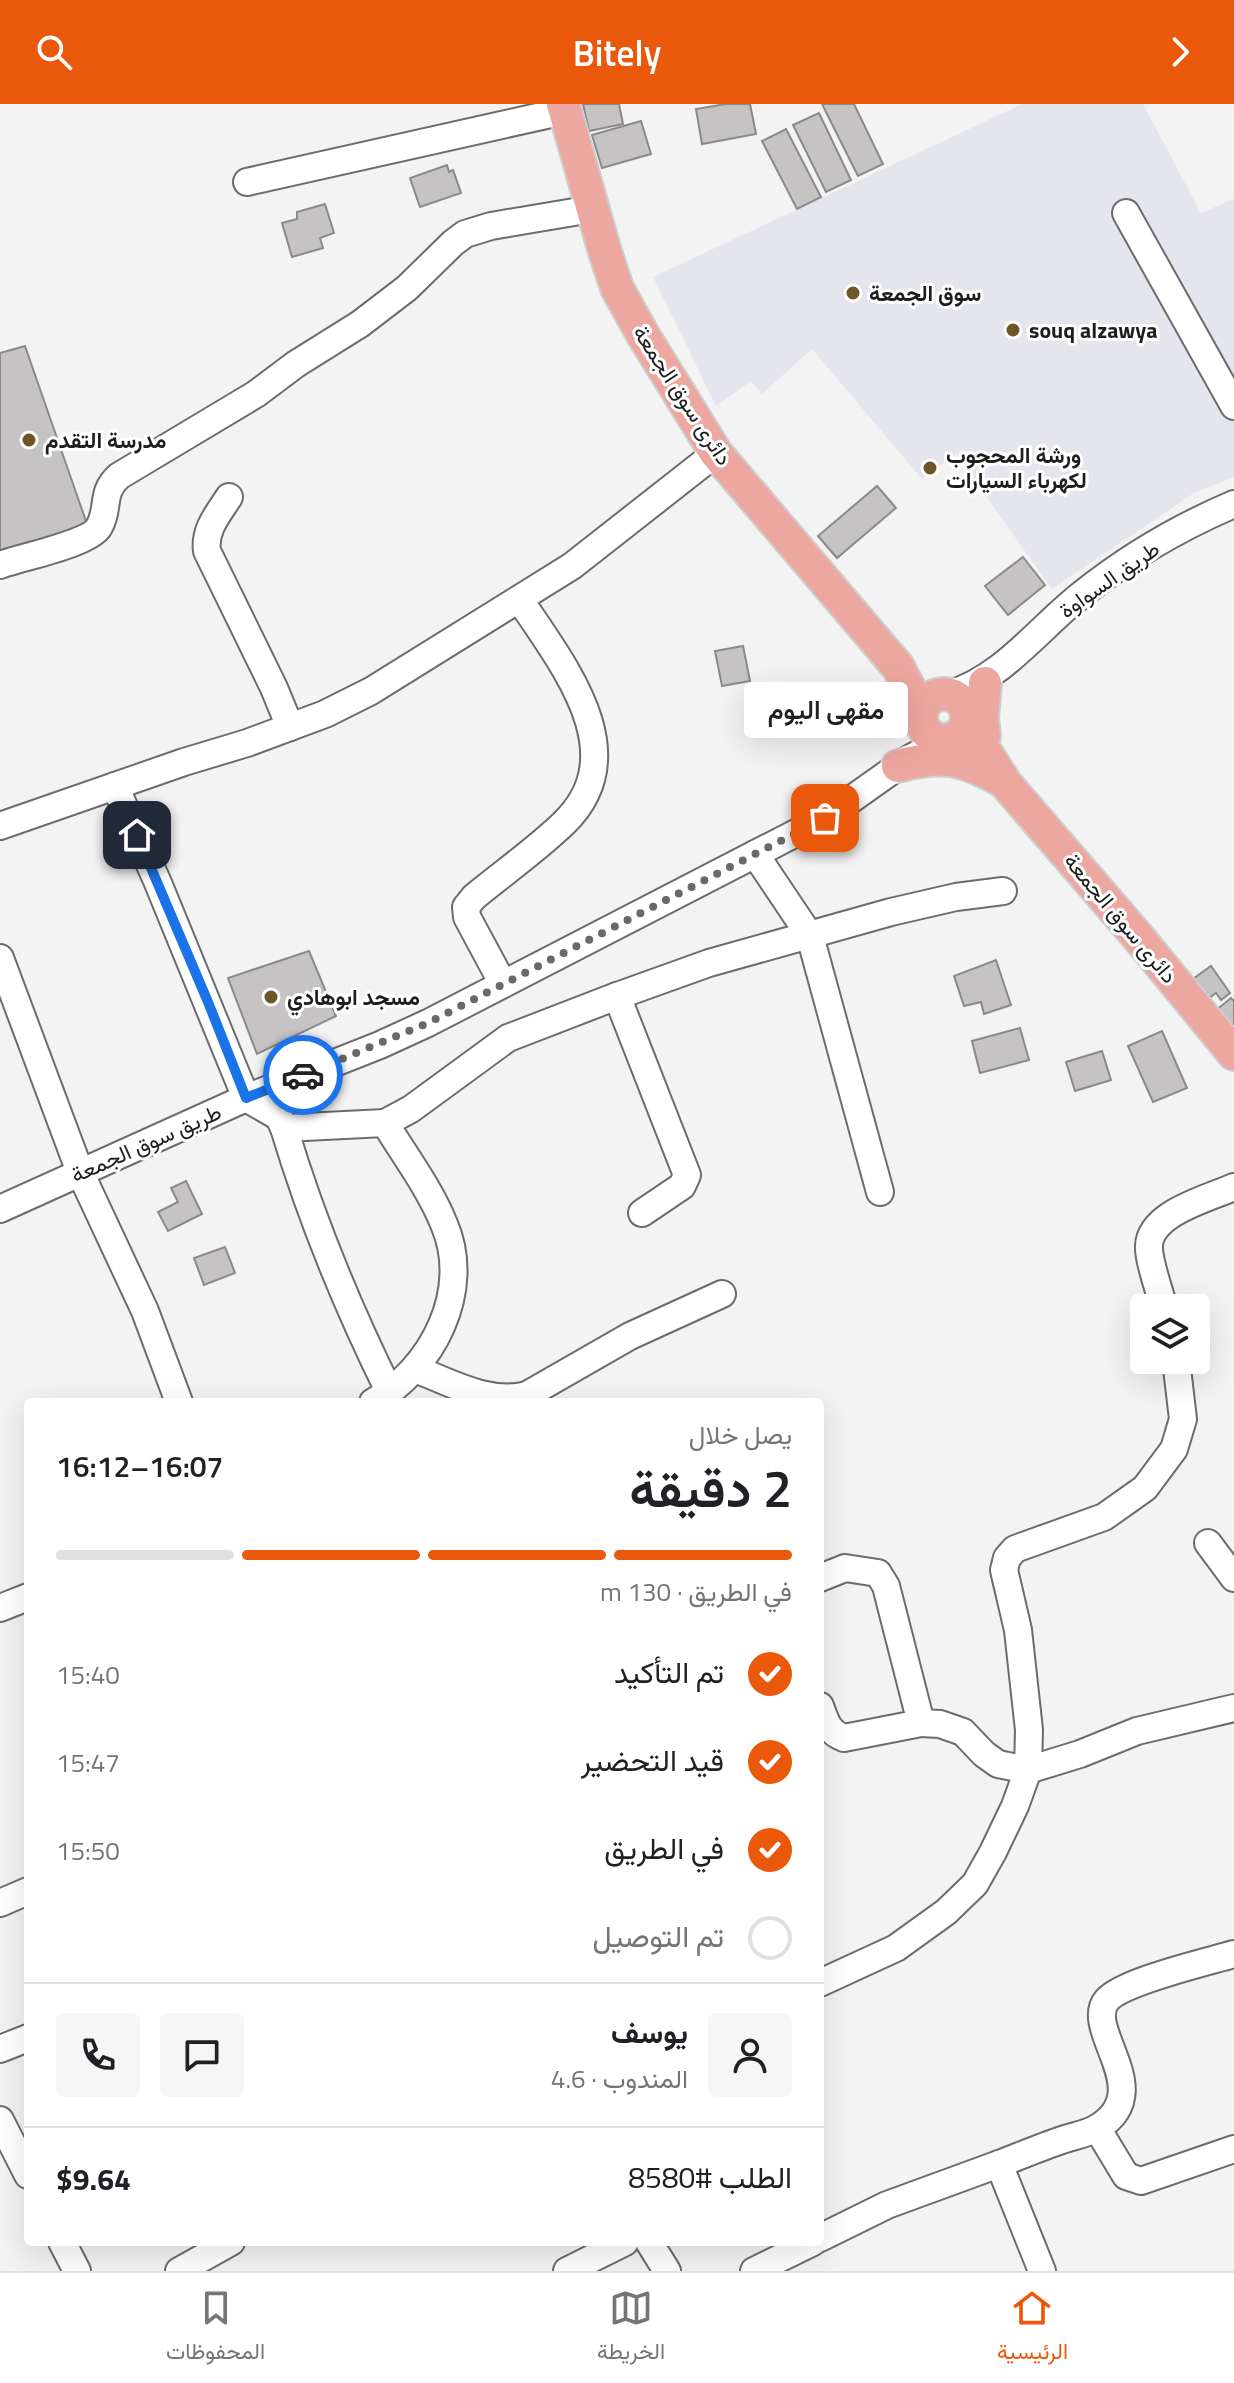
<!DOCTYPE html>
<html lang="ar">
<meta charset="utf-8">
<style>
:root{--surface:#fff;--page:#f6f6f6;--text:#202124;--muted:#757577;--line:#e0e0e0;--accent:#ea580c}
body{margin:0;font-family:"Titillium Web",Vazirmatn,sans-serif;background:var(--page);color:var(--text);direction:rtl;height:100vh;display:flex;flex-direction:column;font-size:30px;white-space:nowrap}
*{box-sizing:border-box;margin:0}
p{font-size:26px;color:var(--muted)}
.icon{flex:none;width:44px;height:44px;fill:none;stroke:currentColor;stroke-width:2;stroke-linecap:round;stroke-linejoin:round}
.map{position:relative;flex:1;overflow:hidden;direction:ltr}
.sheet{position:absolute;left:24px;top:1294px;width:800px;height:848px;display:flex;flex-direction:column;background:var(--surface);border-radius:8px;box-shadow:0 8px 32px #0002;direction:rtl}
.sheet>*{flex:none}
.tools{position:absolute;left:1130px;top:1190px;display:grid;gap:16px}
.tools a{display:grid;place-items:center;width:80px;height:80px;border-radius:8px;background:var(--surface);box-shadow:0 8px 32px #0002;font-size:40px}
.pin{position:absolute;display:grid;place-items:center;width:68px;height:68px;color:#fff;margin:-34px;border-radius:16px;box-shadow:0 4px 12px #0006}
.courier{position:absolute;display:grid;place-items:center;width:80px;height:80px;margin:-40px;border:6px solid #1a73e8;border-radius:50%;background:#fff;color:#222;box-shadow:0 2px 10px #0007}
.bubble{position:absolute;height:56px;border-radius:8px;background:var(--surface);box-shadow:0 8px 32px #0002;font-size:26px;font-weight:600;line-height:56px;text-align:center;direction:rtl}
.head em{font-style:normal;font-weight:600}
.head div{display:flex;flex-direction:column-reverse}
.head{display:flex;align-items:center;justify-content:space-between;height:136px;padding:0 32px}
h1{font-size:52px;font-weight:600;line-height:60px}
.bar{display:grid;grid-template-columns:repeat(4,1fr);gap:12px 8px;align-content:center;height:96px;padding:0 32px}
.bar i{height:10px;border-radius:6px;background:var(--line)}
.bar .selected{background:var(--accent)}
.bar p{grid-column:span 4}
.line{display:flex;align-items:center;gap:20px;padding:0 32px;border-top:2px solid var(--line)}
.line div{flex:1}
.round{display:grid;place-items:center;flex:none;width:84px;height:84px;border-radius:8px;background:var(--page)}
ol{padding:0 32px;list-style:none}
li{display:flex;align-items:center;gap:24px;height:88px}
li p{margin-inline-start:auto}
li .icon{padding:8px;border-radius:50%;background:var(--accent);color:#fff;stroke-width:4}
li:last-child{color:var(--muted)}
li i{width:44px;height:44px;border:4px solid var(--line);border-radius:50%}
header{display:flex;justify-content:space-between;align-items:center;height:104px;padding:0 32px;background:var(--accent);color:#fff;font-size:36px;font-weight:600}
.dock{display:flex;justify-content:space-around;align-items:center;height:112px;border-top:2px solid var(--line);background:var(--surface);font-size:22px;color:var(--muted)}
.dock a{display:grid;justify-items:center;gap:4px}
.dock .selected{color:var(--accent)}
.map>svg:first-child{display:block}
</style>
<header><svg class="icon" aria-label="forward" viewBox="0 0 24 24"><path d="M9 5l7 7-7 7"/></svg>Bitely<svg class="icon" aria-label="search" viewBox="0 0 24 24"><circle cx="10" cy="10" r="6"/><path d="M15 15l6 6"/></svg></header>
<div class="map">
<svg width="1234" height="2167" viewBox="0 0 1234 2167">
<rect width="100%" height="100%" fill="#f3f3f4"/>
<polygon fill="#e5e5ee" points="1022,0 1143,0 1201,109 1234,95 1234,373 1194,389 1052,485 956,350 922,375 812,245 762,290 751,277 716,302 653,173"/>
<g fill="#c5c3c4" stroke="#8b898a" stroke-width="2">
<polygon points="583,0 619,0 623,20 589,27"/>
<polygon points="726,0 750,0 756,30 702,40 696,5"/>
<polygon points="822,0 854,0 883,60 858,72"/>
<polygon points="819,9 851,76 826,88 793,21"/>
<polygon points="641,17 651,50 602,64 592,31"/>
<polygon points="786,25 821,93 797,105 762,37"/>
<polygon points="447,61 449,68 453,66 461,89 420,103 410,74"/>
<polygon points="325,100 334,129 320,134 323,144 292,153 282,119 297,115 297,108"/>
<polygon points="25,242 88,423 0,453 0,249"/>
<polygon points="877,382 896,404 837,454 818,432"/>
<polygon points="1023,453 1045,481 1008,511 985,482"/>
<polygon points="743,542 750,577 722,582 715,547"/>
<polygon points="309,847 336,912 257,950 228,874"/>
<polygon points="996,856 1011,901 984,910 981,898 964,902 954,872"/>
<polygon points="1211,862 1230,889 1221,896 1216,889 1205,897 1190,877"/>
<polygon points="1231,894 1234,897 1234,928 1215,907"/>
<polygon points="1020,924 1029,956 980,969 972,937"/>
<polygon points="1162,927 1187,984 1153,998 1128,942"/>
<polygon points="1102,947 1111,976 1075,987 1066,958"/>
<polygon points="186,1077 202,1110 168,1127 158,1108 178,1098 171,1084"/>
<polygon points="225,1143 235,1169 204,1181 194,1154"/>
</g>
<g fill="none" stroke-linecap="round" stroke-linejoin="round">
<g stroke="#6c6c6e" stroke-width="30">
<g id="minor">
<polyline points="247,78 564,7"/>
<polyline points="1126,109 1234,302"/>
<path d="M229 393C218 410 204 426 207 447L274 584 290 623"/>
<path d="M0 461C21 453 89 440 99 423 110 404 100 389 119 372L256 290 296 260 360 220 407 184 453 139 465 130 491 122 592 105"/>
<path d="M950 590C1003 574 1039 524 1081 491 1127 454 1180 423 1234 400"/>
<polyline points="115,682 158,779 246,994 279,1013 284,1024 385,1019"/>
<polyline points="0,722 184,658 247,639 325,610 371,587 572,462 716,349"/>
<polyline points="755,750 810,832 880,1088"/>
<polyline points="0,854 80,1068 145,1207 179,1298"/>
<path d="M503 880 467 813 466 803 474 793C503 769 536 746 564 719 636 649 562 560 520 496"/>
<polyline points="617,892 687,1071 682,1082 642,1109"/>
<path d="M284 1024C311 1114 348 1204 390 1289"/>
<polyline points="0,1105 246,994 380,941 428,919 825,714 907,656 943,636"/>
<path d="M1164 1204C1160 1189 1148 1155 1149 1142 1150 1109 1209 1094 1234 1083"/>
<path d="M415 1265C450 1278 488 1301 527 1291L630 1232 722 1190"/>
<path d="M373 1298C432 1265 473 1187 444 1120 430 1085 405 1052 385 1019L411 1005 508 934 617 892 709 859 891 808 956 793 1003 787"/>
<polyline points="1208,1439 1234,1474"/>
<path d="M820 1474 845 1464 878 1469 886 1482 921 1619 844 1634C828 1628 826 1618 820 1602"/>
<polyline points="0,1504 28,1493"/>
<polyline points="921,1619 940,1620 963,1628 984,1650 998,1660 1028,1666 1080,1650 1137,1627 1234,1604"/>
<polyline points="0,1799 28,1787"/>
<polyline points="820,1879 896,1844 946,1808 975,1780 993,1748 1015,1702 1028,1666 1029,1626 1018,1526 1004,1466 1007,1454 1015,1445 1104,1413 1145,1384 1174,1345 1183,1315 1176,1256"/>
<polyline points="0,1945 28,1934"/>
<polyline points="0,2016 28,2071"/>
<polyline points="1097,2024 1126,2072 1141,2077 1234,2045"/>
<polyline points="820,2134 887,2101 999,2060"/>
<polyline points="62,2138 77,2167"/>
<polyline points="649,2138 667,2167"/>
<polyline points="179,2167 231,2138"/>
<polyline points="567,2167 625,2138"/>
<polyline points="754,2167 813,2138"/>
<path d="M1042 2167 999 2060C1020 2052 1041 2043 1062 2036 1073 2032 1087 2030 1097 2024 1159 1988 1082 1925 1107 1896 1124 1877 1207 1858 1234 1850"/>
</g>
</g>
<g stroke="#cecece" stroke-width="36">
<g id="major">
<polyline points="563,0 605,148 617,184 643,231 716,349 898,563 911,588 921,616"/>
<circle cx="944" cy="613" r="23"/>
<polyline points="967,619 1006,680 1138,833 1234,950"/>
<polyline points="984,632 982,614 985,579"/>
<path d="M898 662C942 650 961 654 1001 676"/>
</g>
</g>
<use href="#minor" stroke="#fff" stroke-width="26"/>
<use href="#major" stroke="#eca7a0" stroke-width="32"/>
</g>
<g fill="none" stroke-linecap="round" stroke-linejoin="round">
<polyline stroke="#696969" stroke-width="8" stroke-dasharray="0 14.4" points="303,971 428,919 825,714"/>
<polyline stroke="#1a73e8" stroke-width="10" points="137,731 208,898 246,994 303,971"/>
</g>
<g fill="#6d5525" stroke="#fff" stroke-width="3">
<circle cx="853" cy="189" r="8"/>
<circle cx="1013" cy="226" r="8"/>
<circle cx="29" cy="336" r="8"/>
<circle cx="930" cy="364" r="8"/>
<circle cx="271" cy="893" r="8"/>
</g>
<g text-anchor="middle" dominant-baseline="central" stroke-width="6" stroke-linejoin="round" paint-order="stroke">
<g font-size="22" font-weight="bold" fill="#1e1e1e" stroke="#fff" text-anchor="start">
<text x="869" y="189">سوق الجمعة</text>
<text x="1029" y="226">souq alzawya</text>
<text x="45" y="336">مدرسة التقدم</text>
<text x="946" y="351">ورشة المحجوب<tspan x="946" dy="25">لكهرباء السيارات</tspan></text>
<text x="287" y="893">مسجد ابوهادي</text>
</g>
<g font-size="22" fill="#1e1e1e" stroke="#fff">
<text transform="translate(683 291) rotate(57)">دائرى سوق الجمعة</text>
<text transform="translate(1109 475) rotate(-35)">طريق السواوة</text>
<text transform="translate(1121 814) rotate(50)">دائرى سوق الجمعة</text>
<text transform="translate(146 1039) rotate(-24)">طريق سوق الجمعة</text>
</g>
</g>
</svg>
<div class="tools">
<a><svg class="icon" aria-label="layers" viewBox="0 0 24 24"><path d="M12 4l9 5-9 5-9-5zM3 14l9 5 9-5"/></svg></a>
</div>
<div class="pin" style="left:825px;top:714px;background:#ea580c"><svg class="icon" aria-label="bag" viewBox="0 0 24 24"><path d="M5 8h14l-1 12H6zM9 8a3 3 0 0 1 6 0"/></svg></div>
<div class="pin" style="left:137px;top:731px;background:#1f2937"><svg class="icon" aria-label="home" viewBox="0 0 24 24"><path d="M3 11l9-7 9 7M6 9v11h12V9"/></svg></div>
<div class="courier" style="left:303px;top:971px"><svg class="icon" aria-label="car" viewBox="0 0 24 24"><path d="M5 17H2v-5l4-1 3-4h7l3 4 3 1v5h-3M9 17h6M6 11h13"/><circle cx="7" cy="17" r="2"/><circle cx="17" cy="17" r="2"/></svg></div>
<div class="bubble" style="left:744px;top:578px;width:164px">مقهى اليوم</div>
<section class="sheet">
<div class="head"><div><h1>2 دقيقة</h1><p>يصل خلال</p></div><em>16:07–16:12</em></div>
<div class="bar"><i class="selected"></i><i class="selected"></i><i class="selected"></i><i></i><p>في الطريق · 130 m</p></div>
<ol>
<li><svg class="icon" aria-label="check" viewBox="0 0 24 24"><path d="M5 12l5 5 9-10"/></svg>تم التأكيد<p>15:40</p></li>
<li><svg class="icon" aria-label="check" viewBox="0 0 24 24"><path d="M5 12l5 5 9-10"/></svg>قيد التحضير<p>15:47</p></li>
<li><svg class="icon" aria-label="check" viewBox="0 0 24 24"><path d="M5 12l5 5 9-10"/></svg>في الطريق<p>15:50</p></li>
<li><i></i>تم التوصيل</li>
</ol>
<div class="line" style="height:144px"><a class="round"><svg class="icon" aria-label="person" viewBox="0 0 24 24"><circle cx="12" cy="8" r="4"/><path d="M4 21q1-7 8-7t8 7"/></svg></a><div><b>يوسف</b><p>المندوب · 4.6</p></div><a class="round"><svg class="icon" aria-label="chat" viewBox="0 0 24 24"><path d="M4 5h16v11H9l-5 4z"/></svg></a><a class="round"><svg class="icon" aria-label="phone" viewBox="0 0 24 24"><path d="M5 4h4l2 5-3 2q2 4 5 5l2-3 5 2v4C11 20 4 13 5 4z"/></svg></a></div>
<div class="line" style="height:104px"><div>الطلب #8580</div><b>$9.64</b></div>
</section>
</div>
<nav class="dock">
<a class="selected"><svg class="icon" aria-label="home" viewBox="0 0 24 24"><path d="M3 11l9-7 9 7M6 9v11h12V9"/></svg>الرئيسية</a>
<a><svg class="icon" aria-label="map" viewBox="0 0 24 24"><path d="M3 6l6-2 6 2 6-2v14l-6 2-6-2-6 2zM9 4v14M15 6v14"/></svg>الخريطة</a>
<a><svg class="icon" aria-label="saved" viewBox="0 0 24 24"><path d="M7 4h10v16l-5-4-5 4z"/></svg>المحفوظات</a>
</nav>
